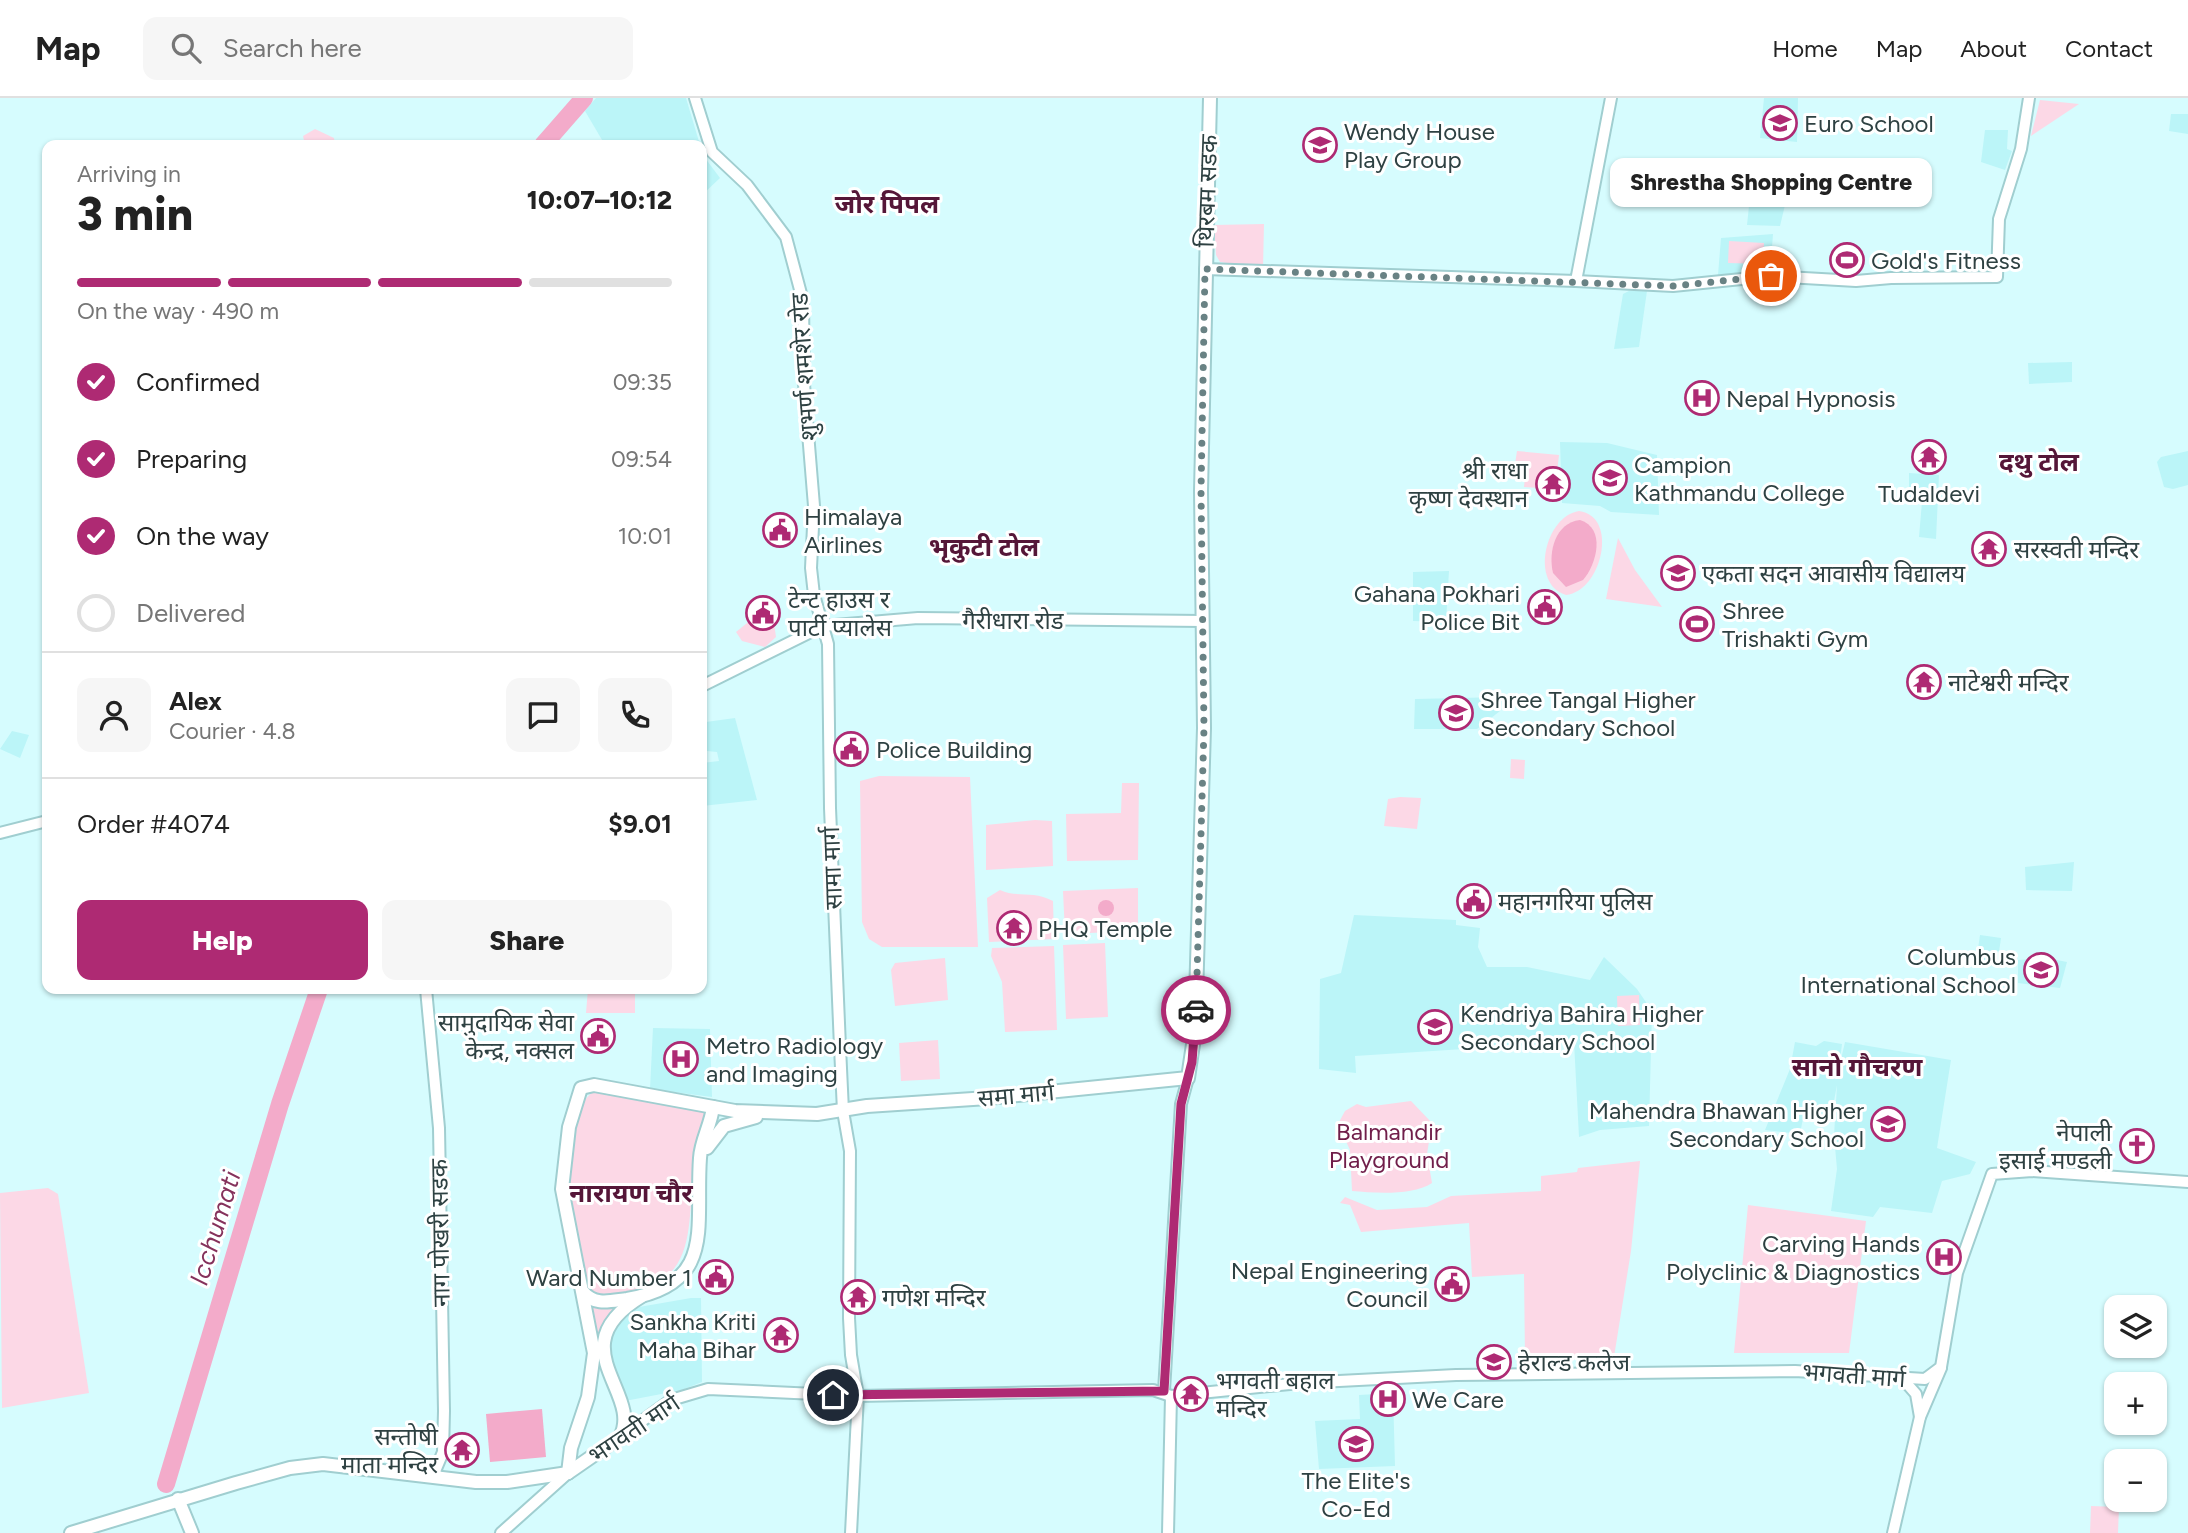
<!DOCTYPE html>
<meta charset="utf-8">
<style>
:root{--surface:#fff;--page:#f6f6f6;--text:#222;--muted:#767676;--line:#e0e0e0;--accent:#ae2a73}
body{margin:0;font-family:Figtree,"Noto Sans Devanagari",sans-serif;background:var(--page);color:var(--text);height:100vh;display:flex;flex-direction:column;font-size:26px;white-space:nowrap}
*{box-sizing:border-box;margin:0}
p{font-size:23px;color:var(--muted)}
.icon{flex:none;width:38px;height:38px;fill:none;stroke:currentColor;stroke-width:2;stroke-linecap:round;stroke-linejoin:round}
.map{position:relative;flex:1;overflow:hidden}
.side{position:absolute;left:42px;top:42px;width:665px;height:854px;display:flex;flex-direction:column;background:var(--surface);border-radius:14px;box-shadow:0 2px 5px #0004}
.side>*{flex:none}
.tools{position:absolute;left:2104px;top:1197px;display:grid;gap:14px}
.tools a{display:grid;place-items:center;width:63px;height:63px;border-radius:14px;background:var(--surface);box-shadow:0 2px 5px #0004;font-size:35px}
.pin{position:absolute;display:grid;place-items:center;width:60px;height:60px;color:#fff;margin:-30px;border:4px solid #fff;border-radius:50%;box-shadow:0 2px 7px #0007}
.courier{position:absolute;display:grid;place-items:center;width:70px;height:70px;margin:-35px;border:5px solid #ae2a73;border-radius:50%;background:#fff;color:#222;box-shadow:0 2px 9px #0007}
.bubble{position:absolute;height:49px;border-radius:14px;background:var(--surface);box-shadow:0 2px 5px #0004;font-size:23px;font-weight:800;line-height:49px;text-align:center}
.summary em{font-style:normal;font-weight:800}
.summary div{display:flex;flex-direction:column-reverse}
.summary{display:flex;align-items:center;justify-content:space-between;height:119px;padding:0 35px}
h1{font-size:46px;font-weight:800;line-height:52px}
.bar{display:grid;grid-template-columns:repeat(4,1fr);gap:10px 7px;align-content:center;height:84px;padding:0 35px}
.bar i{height:9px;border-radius:5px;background:var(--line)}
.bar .selected{background:var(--accent)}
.bar p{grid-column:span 4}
.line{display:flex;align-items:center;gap:18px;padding:0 35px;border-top:2px solid var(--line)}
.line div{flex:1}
.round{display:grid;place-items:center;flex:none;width:74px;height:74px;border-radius:14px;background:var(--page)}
ol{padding:0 35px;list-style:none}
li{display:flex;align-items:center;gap:21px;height:77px}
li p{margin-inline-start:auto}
li .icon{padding:7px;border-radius:50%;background:var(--accent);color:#fff;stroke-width:4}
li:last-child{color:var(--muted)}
li i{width:38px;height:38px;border:4px solid var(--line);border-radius:50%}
.cta{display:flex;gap:14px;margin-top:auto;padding:14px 35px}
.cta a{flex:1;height:80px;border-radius:14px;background:var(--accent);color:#fff;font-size:28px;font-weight:800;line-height:80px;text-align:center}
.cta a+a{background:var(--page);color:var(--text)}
header{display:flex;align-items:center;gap:42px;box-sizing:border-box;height:98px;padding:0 35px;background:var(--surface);border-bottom:2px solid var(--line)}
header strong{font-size:33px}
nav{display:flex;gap:38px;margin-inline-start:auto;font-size:24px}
.search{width:490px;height:63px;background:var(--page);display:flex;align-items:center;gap:18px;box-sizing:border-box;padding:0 24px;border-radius:14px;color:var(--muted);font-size:26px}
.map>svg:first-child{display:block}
</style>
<header>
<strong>Map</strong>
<div class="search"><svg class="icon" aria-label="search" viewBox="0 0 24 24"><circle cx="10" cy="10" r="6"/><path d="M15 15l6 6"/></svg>Search here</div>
<nav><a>Home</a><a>Map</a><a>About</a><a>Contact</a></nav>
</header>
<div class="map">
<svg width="2188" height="1435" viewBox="0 0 2188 1435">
<rect width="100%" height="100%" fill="#d6fcfe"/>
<g fill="#bbf5f8">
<polygon points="596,0 686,0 700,47 605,47 585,13"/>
<polygon points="1764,0 1798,0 1797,44 1760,40"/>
<polygon points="2171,16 2188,16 2188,36 2169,33"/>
<polygon points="1985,32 2008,32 2007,51 2012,53 2005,72 1981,64"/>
<polygon points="702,56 720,80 702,97"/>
<polygon points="1753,70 1797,82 1793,96 1785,107 1780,128 1747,127"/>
<polygon points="1773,136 1770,177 1745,174 1718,177 1721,140"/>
<polygon points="1629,193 1647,193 1639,249 1614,251 1623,196"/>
<polygon points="2072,264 2072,284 2029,286 2028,265"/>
<polygon points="1560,344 1607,345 1657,357 1659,417 1611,414 1600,408 1562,405"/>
<polygon points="2188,353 2188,387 2173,391 2164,389 2157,364 2161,359"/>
<polygon points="1909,375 1939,377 1936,441 1919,439 1923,392 1909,391"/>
<polygon points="1449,473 1446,524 1413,523 1413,474"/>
<polygon points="1503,599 1500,613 1477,631 1414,631 1415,601"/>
<polygon points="735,620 757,702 702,708 702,665 719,663 717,654 707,653 706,624"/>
<polygon points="12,633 29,637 20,660 0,651"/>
<polygon points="2074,764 2072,793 2026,792 2025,769"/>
<polygon points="1354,817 1456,822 1456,827 1480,830 1478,849 1487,869 1527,869 1590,882 1604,859 1637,891 1652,913 1649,1028 1600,1032 1579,1039 1574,944 1355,958 1356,975 1319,971 1320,881 1341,875"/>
<polygon points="1980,837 2001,840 1997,868 1976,865"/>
<polygon points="2047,860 2067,864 2060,890 2018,885 2018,862"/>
<polygon points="653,930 710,931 712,999 650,991"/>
<polygon points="1824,943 1842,946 1839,970 1845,944 1951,962 1937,1050 1976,1064 1970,1076 1942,1083 1932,1115 1880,1109 1873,1119 1831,1113 1837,1071 1834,1038 1837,987 1831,1019 1804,1015 1800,1036 1765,1032 1790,971 1795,944 1816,948"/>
<polygon points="691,1200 701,1200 702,1284 682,1292 625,1303 617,1285 608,1249 616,1227 639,1209"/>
<polygon points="1393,1295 1395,1368 1319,1371 1315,1323 1360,1321 1359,1297"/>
</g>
<g fill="#fcd8e6">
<polygon points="2040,2 2079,6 2031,38"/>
<polygon points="315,31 334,40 335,47 305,47 303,38"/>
<polygon points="1264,126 1263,170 1220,164 1216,157 1214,127"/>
<polygon points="1729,143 1764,145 1763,166 1728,165"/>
<polygon points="1517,353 1559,357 1555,391 1524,389 1526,368 1515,366"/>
<path d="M1579 413C1619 418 1602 493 1566 497 1529 486 1545 418 1579 413Z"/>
<polygon points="1618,440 1635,472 1662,509 1606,501"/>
<polygon points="752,521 774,525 776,539 765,549 742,543 736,534"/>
<polygon points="1511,661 1525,662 1524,681 1510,680"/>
<polygon points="879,678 970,679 978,849 882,849 869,841 862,824 860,683"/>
<polygon points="1122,685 1139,685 1138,762 1067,763 1066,716 1121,715"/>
<polygon points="1400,699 1421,700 1417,731 1384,728 1388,701"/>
<polygon points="1035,722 1052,723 1053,768 986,772 986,727"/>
<polygon points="1138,790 1138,833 1065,836 1063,793"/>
<path d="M1000 792C1015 800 1033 792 1053 803L1054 841 989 844 987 800Z"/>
<polygon points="1105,845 1108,919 1066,921 1063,847"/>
<polygon points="1054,848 1057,932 1005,934 1002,884 991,858 992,850"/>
<polygon points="945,860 948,902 895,908 891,872 895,865"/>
<polygon points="588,891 635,891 635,915 586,915"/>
<polygon points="1639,897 1640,927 1618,928 1617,898"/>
<polygon points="938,942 940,981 901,983 899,945"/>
<path d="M596 993 707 1014C706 1033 694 1047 693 1066 688 1149 696 1192 595 1201L587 1189C580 1159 570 1128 568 1098 566 1076 572 1000 596 993Z"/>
<path d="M1411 1003 1432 1025 1427 1056 1432 1085C1412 1098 1375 1095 1352 1093L1350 1052 1338 1026 1345 1013 1357 1006 1366 1009Z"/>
<polygon points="1640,1063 1631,1153 1614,1259 1525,1261 1524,1176 1472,1179 1469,1125 1361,1134 1350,1107 1340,1105 1345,1099 1377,1112 1427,1109 1451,1098 1541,1093 1541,1078 1577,1074 1578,1070"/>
<polygon points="48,1090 58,1096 89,1295 2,1310 0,1095"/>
<polygon points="1748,1107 1866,1123 1849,1255 1734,1255"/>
<polygon points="628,1203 600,1254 591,1207"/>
<polygon points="2091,1408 2119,1409 2118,1435 2090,1435"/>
</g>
<g fill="#f3abca">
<path d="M1580 422C1606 430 1597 466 1583 482L1566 489 1553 475C1548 454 1555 425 1580 422Z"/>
<circle cx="1106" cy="810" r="8"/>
<polygon points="542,1311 546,1359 490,1364 486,1316"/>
</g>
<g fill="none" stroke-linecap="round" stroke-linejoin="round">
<g stroke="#f3abca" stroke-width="18">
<polyline points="543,47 584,0"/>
<polyline points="166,1386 280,1006 319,891"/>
</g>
<g stroke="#a0ced0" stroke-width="14">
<g id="secondary">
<polyline points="695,0 712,54 747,87 786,139 803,203 804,286 814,408 811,470 814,497 828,546 830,710 840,949 843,1013 850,1053 849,1220 851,1257 858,1298 851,1435"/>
<polyline points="1205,171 1576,183 1611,0"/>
<polyline points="1576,183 1673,188 1771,178 1856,183 1891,180 1997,179 1999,121 2021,51 2029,0"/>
<polyline points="702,588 823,528 918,520 1203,523"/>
<polyline points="0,735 47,723"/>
<polyline points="426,891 439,1030 444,1313 443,1354 433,1378"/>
<polyline points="1902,1280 1916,1296 1920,1319"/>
<polyline points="1164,1293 1181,1006 1188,980"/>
<polyline points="620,1339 671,1302 708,1291 858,1298 1153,1292 1171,1298 1300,1285 1456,1277 1795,1273 1925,1281 1941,1269 1957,1175 1992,1076 2032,1073 2188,1084"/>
<polyline points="501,1435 568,1375"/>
<polyline points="1168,1435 1171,1298"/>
<polyline points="1893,1435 1920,1319 1941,1270"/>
</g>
</g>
<g stroke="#a0ced0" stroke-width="16">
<g id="primary">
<polyline points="707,1050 724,1028 756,1019"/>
<path d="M583 1194C595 1208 610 1203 627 1201 717 1186 695 1129 700 1060 701 1042 711 1027 713 1009"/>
<polyline points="568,1375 571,1350 588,1299 594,1255 562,1091 569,1029 581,990 594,987 735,1013 817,1016 867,1008 988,1000 1188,980 1195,933 1204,630 1201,393 1210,0"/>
<polyline points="178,1401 192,1435"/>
<path d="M71 1435 236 1385 290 1370 323 1366 476 1384H507L568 1375 620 1339C644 1295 557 1249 642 1198"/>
</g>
</g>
<use href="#secondary" stroke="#fff" stroke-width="10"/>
<use href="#primary" stroke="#fff" stroke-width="12"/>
</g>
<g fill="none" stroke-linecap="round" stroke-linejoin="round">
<polyline stroke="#698284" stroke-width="7" stroke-dasharray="0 12.6" points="1196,912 1204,630 1201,393 1205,171 1673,188 1771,178"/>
<polyline stroke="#ae2a73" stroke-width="9" points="833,1297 1164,1293 1181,1006 1192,964 1196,912"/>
</g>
<defs>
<g id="school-ring" transform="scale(1.75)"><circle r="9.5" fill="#fff" stroke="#ae2a73" stroke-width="1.5"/><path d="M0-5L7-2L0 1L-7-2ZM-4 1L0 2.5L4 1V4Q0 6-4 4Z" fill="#ae2a73"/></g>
<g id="stadium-ring" transform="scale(1.75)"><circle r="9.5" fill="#fff" stroke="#ae2a73" stroke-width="1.5"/><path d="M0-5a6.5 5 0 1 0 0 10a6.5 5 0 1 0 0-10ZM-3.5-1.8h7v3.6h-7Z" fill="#ae2a73"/></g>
<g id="hospital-ring" transform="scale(1.75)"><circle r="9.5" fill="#fff" stroke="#ae2a73" stroke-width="1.5"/><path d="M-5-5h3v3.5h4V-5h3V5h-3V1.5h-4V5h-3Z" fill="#ae2a73"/></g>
<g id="temple-ring" transform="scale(1.75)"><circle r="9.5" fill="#fff" stroke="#ae2a73" stroke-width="1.5"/><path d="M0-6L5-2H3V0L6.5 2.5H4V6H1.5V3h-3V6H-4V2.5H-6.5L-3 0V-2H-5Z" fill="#ae2a73"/></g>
<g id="university-ring" transform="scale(1.75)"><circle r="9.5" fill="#fff" stroke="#ae2a73" stroke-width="1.5"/><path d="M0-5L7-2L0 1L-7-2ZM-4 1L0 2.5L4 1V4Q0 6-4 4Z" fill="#ae2a73"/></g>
<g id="civic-ring" transform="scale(1.75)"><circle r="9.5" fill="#fff" stroke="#ae2a73" stroke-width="1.5"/><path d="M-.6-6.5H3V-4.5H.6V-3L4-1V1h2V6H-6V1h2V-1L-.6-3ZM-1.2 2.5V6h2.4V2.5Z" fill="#ae2a73"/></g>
<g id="church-ring" transform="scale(1.75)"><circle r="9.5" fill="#fff" stroke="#ae2a73" stroke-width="1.5"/><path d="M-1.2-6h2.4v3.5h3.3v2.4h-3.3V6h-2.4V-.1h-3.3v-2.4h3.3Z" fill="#ae2a73"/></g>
</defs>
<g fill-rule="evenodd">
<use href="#school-ring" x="1780" y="25"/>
<use href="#school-ring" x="1320" y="47"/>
<use href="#stadium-ring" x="1847" y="162"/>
<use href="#hospital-ring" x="1702" y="300"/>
<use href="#temple-ring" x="1929" y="359"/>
<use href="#university-ring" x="1610" y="380"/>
<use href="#temple-ring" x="1553" y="386"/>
<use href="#civic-ring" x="780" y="432"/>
<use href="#temple-ring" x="1989" y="451"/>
<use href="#school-ring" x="1678" y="475"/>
<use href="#civic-ring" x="1545" y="509"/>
<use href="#civic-ring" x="763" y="515"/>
<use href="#stadium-ring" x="1697" y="526"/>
<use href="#temple-ring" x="1924" y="584"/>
<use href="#school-ring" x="1456" y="615"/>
<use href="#civic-ring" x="851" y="651"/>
<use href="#civic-ring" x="1474" y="803"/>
<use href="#temple-ring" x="1014" y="830"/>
<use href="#school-ring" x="2041" y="872"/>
<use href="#university-ring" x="1435" y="929"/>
<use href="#civic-ring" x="598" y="938"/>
<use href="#hospital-ring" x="681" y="961"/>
<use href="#school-ring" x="1888" y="1026"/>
<use href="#church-ring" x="2137" y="1048"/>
<use href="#hospital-ring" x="1944" y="1159"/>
<use href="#civic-ring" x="716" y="1179"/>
<use href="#civic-ring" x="1452" y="1186"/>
<use href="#temple-ring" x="858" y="1199"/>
<use href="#temple-ring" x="781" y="1237"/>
<use href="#university-ring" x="1494" y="1264"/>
<use href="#temple-ring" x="1191" y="1296"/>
<use href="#hospital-ring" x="1388" y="1301"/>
<use href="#school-ring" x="1356" y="1346"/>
<use href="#temple-ring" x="462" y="1352"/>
</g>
<g text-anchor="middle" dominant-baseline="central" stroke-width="6" stroke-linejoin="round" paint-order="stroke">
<g font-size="24" fill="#2e4142" stroke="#fff" text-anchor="start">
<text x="1804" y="25">Euro School</text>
<text x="1344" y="33">Wendy House<tspan x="1344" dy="28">Play Group</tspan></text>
<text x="1871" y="162">Gold's Fitness</text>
<text x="1726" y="300">Nepal Hypnosis</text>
<text x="1634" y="366">Campion<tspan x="1634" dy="28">Kathmandu College</tspan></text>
<text x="1528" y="372" text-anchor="end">श्री राधा<tspan x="1528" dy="28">कृष्ण देवस्थान</tspan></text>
<text x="1929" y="395" text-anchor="middle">Tudaldevi</text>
<text x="804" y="418">Himalaya<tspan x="804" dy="28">Airlines</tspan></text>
<text x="2014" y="451">सरस्वती मन्दिर</text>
<text x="1702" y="475">एकता सदन आवासीय विद्यालय</text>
<text x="1520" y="495" text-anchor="end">Gahana Pokhari<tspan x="1520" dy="28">Police Bit</tspan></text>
<text x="788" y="501">टेन्ट हाउस र<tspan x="788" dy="28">पार्टी प्यालेस</tspan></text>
<text x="1722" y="512">Shree<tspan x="1722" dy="28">Trishakti Gym</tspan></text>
<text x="1948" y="584">नाटेश्वरी मन्दिर</text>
<text x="1480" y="601">Shree Tangal Higher<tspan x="1480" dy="28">Secondary School</tspan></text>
<text x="876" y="651">Police Building</text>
<text x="1498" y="803">महानगरिया पुलिस</text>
<text x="1038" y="830">PHQ Temple</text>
<text x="2016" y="858" text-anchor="end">Columbus<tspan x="2016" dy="28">International School</tspan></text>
<text x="1460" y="915">Kendriya Bahira Higher<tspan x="1460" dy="28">Secondary School</tspan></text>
<text x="574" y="924" text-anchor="end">सामुदायिक सेवा<tspan x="574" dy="28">केन्द्र, नक्सल</tspan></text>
<text x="706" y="947">Metro Radiology<tspan x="706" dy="28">and Imaging</tspan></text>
<text x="1864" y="1012" text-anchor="end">Mahendra Bhawan Higher<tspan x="1864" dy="28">Secondary School</tspan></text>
<text x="2112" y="1034" text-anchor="end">नेपाली<tspan x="2112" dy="28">इसाई मण्डली</tspan></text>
<text x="1920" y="1145" text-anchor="end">Carving Hands<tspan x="1920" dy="28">Polyclinic &amp; Diagnostics</tspan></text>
<text x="1428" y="1172" text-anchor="end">Nepal Engineering<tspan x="1428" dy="28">Council</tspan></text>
<text x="692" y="1179" text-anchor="end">Ward Number 1</text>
<text x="882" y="1199">गणेश मन्दिर</text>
<text x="756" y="1223" text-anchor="end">Sankha Kriti<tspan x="756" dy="28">Maha Bihar</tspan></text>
<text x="1518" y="1264">हेराल्ड कलेज</text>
<text x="1216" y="1282">भगवती बहाल<tspan x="1216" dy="28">मन्दिर</tspan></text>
<text x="1412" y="1301">We Care</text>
<text x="438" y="1338" text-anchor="end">सन्तोषी<tspan x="438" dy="28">माता मन्दिर</tspan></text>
<text x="1356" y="1382" text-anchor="middle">The Elite's<tspan x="1356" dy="28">Co-Ed</tspan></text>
</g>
<g font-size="24" fill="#2e4142" stroke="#fff">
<text transform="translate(1207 93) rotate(-88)">थिरबम सडक</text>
<text transform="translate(804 269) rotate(-94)">शुभर्ण शमशेर रोड</text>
<text x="1013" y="522">गैरीधारा रोड</text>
<text transform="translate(832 770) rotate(-92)">सामा मार्ग</text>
<text transform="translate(1016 997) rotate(-5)">समा मार्ग</text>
<text transform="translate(440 1135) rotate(-91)">नाग पोखरी सडक</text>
<text transform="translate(1854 1277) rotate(4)">भगवती मार्ग</text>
<text transform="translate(634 1331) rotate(-34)">भगवती मार्ग</text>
</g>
<g font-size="24" fill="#701e4a" stroke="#fff">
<text x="1389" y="1033">Balmandir<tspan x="1389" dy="28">Playground</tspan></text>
</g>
<g font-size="26" font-weight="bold" fill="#551638" stroke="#fff">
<text x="887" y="106">जोर पिपल</text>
<text x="2039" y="364">दथु टोल</text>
<text x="984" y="449">भृकुटी टोल</text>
<text x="1857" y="969">सानो गौचरण</text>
<text x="631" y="1095">नारायण चौर</text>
</g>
<g font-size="26" font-style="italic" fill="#85325c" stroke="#fff">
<text transform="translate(215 1130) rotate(-73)">Icchumati</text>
</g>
</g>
</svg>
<div class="tools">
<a><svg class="icon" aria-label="layers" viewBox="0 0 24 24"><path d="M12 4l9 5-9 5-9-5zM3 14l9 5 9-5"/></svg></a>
<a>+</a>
<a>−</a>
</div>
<div class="pin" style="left:1771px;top:178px;background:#ea580c"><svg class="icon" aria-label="bag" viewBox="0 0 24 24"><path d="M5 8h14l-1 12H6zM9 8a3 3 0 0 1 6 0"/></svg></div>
<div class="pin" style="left:833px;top:1297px;background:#1f2937"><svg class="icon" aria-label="home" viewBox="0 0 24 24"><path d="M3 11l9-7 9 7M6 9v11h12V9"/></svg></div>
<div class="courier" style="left:1196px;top:912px"><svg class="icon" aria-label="car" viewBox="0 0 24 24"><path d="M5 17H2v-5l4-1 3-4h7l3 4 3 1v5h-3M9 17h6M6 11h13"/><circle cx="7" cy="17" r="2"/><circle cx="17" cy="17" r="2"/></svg></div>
<div class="bubble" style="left:1610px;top:60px;width:322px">Shrestha Shopping Centre</div>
<section class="side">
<div class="summary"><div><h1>3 min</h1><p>Arriving in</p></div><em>10:07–10:12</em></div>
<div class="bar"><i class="selected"></i><i class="selected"></i><i class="selected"></i><i></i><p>On the way · 490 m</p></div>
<ol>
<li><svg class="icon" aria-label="check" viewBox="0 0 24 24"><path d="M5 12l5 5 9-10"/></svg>Confirmed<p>09:35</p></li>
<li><svg class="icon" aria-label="check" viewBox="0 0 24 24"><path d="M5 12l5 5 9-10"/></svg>Preparing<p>09:54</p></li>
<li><svg class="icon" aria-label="check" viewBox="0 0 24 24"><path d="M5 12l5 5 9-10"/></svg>On the way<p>10:01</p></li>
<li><i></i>Delivered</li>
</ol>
<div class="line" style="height:126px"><a class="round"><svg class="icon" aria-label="person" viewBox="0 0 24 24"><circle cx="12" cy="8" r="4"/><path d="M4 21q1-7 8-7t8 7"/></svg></a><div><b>Alex</b><p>Courier · 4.8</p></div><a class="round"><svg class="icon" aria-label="chat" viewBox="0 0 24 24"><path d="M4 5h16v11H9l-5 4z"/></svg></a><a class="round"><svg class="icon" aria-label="phone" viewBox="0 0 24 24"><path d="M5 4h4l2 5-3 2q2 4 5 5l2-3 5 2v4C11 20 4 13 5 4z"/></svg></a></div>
<div class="line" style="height:91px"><div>Order #4074</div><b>$9.01</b></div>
<div class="cta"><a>Help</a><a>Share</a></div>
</section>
</div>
